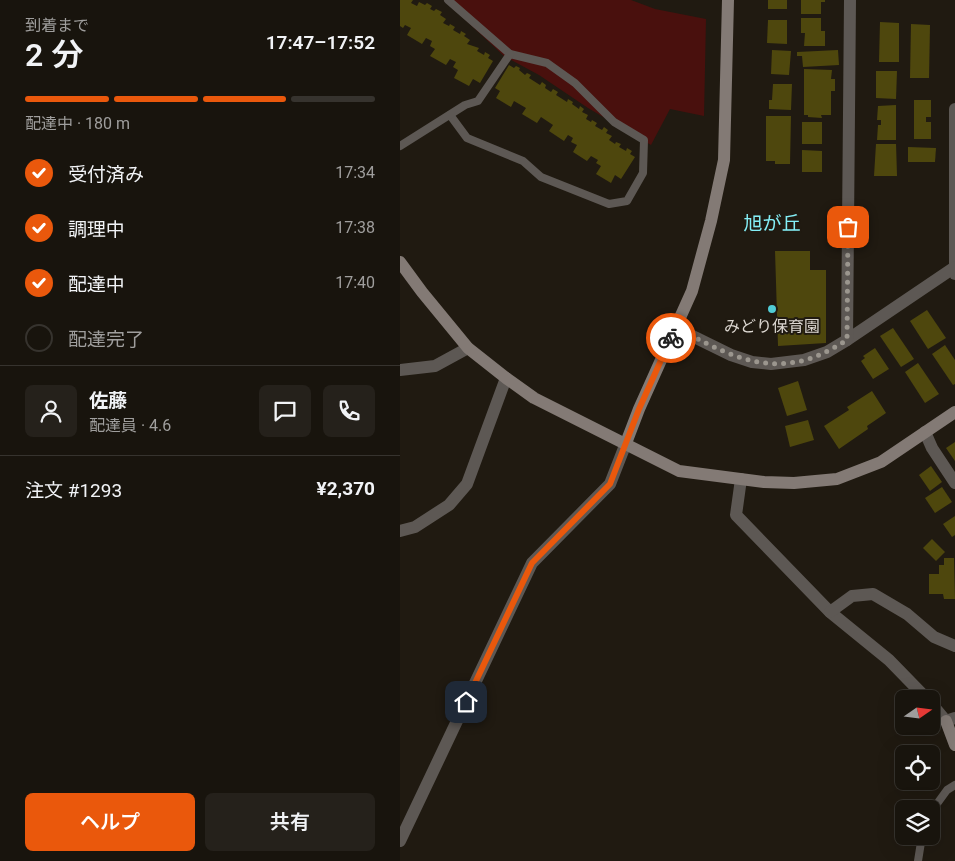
<!DOCTYPE html>
<html lang="ja">
<meta charset="utf-8">
<style>
:root{--surface:#18140d;--page:#25211b;--text:#f1f3f6;--muted:#9f9e9d;--line:#36332e;--accent:#ea580c}
body{margin:0;font-family:Roboto,"Noto Sans JP",sans-serif;background:var(--page);color:var(--text);height:100vh;display:flex;flex-direction:column;font-size:19px;white-space:nowrap}
*{box-sizing:border-box;margin:0}
p{font-size:16px;color:var(--muted)}
.icon{flex:none;width:28px;height:28px;fill:none;stroke:currentColor;stroke-width:2;stroke-linecap:round;stroke-linejoin:round}
.map{position:relative;flex:1;overflow:hidden}
.panel{display:flex;flex-direction:column;background:var(--surface);width:400px}
.panel>*{flex:none}
.needle{width:32px;rotate:76deg}
.controls{position:absolute;left:495px;top:690px;display:grid;gap:10px}
.controls a{display:grid;place-items:center;width:45px;height:45px;border-radius:8px;background:var(--surface);box-shadow:0 5px 20px #0002,0 0 0 1px var(--line);font-size:25px}
.pin{position:absolute;display:grid;place-items:center;width:42px;height:42px;color:#fff;margin:-21px;border-radius:10px;box-shadow:0 2px 8px #0006}
.courier{position:absolute;display:grid;place-items:center;width:50px;height:50px;margin:-25px;border:4px solid #ea580c;border-radius:50%;background:#fff;color:#222;box-shadow:0 1px 6px #0007}
.headline em{font-style:normal;font-weight:600}
.headline div{display:flex;flex-direction:column-reverse}
.headline{display:flex;align-items:center;justify-content:space-between;height:85px;padding:0 25px}
h1{font-size:32px;font-weight:600;line-height:38px}
.bar{display:grid;grid-template-columns:repeat(4,1fr);gap:8px 5px;align-content:center;height:60px;padding:0 25px}
.bar i{height:6px;border-radius:4px;background:var(--line)}
.bar .selected{background:var(--accent)}
.bar p{grid-column:span 4}
.line{display:flex;align-items:center;gap:12px;padding:0 25px;border-top:1px solid var(--line)}
.line div{flex:1}
.round{display:grid;place-items:center;flex:none;width:52px;height:52px;border-radius:8px;background:var(--page)}
ol{padding:0 25px;list-style:none}
li{display:flex;align-items:center;gap:15px;height:55px}
li p{margin-inline-start:auto}
li .icon{padding:5px;border-radius:50%;background:var(--accent);color:#fff;stroke-width:4}
li:last-child{color:var(--muted)}
li i{width:28px;height:28px;border:2px solid var(--line);border-radius:50%}
.cta{display:flex;gap:10px;margin-top:auto;padding:10px 25px}
.cta a{flex:1;height:58px;border-radius:8px;background:var(--accent);color:#fff;font-size:20px;font-weight:600;line-height:58px;text-align:center}
.cta a+a{background:var(--page);color:var(--text)}
main{display:flex;flex:1;min-height:0}
.map>svg:first-child{display:block}
</style>
<main>
<section class="panel">
<div class="headline"><div><h1>2 分</h1><p>到着まで</p></div><em>17:47–17:52</em></div>
<div class="bar"><i class="selected"></i><i class="selected"></i><i class="selected"></i><i></i><p>配達中 · 180 m</p></div>
<ol>
<li><svg class="icon" aria-label="check" viewBox="0 0 24 24"><path d="M5 12l5 5 9-10"/></svg>受付済み<p>17:34</p></li>
<li><svg class="icon" aria-label="check" viewBox="0 0 24 24"><path d="M5 12l5 5 9-10"/></svg>調理中<p>17:38</p></li>
<li><svg class="icon" aria-label="check" viewBox="0 0 24 24"><path d="M5 12l5 5 9-10"/></svg>配達中<p>17:40</p></li>
<li><i></i>配達完了</li>
</ol>
<div class="line" style="height:90px"><a class="round"><svg class="icon" aria-label="person" viewBox="0 0 24 24"><circle cx="12" cy="8" r="4"/><path d="M4 21q1-7 8-7t8 7"/></svg></a><div><b>佐藤</b><p>配達員 · 4.6</p></div><a class="round"><svg class="icon" aria-label="chat" viewBox="0 0 24 24"><path d="M4 5h16v11H9l-5 4z"/></svg></a><a class="round"><svg class="icon" aria-label="phone" viewBox="0 0 24 24"><path d="M5 4h4l2 5-3 2q2 4 5 5l2-3 5 2v4C11 20 4 13 5 4z"/></svg></a></div>
<div class="line" style="height:65px"><div>注文 #1293</div><b>¥2,370</b></div>
<div class="cta"><a>ヘルプ</a><a>共有</a></div>
</section>
<div class="map">
<svg width="555" height="861" viewBox="0 0 555 861">
<rect width="100%" height="100%" fill="#201a11"/>
<polygon fill="#49100d" points="44,0 231,0 255,9 306,19 304,116 270,109 251,145 188,108 139,75 104,56"/>
<g fill="#4e470d">
<polygon points="0,0 13,0 11,3 17,6 19,2 25,5 27,3 32,6 30,9 34,11 36,9 42,12 40,15 46,19 43,23 49,26 50,24 55,27 53,30 60,34 61,31 66,34 64,36 70,40 67,44 79,48 77,51 84,55 85,52 90,55 88,58 93,61 80,83 73,79 69,86 54,78 58,70 53,67 56,62 50,59 46,65 30,56 35,49 30,46 32,41 26,38 22,44 7,35 11,28 5,25 3,28 0,26"/>
<rect x="368" y="0" width="19" height="9"/>
<polygon points="401,0 425,0 425,2 421,2 421,14 401,14"/>
<polygon points="401,18 421,18 421,31 425,31 425,46 404,46 405,33 401,33"/>
<polygon points="368,20 387,20 387,44 367,43"/>
<polygon points="480,22 499,23 499,62 479,62"/>
<polygon points="511,24 530,25 529,78 510,78"/>
<polygon points="372,50 391,51 389,75 371,74"/>
<polygon points="438,50 439,65 403,67 402,56 397,56 397,52"/>
<polygon points="109,65 114,68 116,66 120,68 119,70 125,75 127,73 131,75 129,78 140,85 142,82 146,85 145,88 151,92 153,89 158,92 156,95 167,102 168,99 173,102 172,104 179,109 180,106 184,109 182,112 188,115 186,119 191,122 192,120 197,123 195,126 202,130 204,127 208,130 206,133 212,136 209,140 215,144 216,142 221,144 219,147 226,151 227,148 232,151 230,154 235,157 221,179 215,175 211,183 196,174 201,166 196,163 198,160 191,156 187,161 173,152 177,145 171,142 173,138 168,135 164,141 149,131 153,125 141,117 137,123 122,114 126,108 114,101 111,107 96,98 100,91 95,88"/>
<polygon points="404,69 432,70 431,79 435,79 435,91 431,91 431,115 421,115 422,118 408,117 408,115 404,115"/>
<polygon points="476,71 497,71 496,99 476,98"/>
<polygon points="373,84 392,84 391,110 369,109 369,100 372,100"/>
<polygon points="514,100 531,100 531,117 526,117 526,122 531,122 531,139 514,139"/>
<polygon points="496,105 496,140 477,140 478,125 481,125 481,120 477,120 478,106"/>
<polygon points="366,116 391,116 390,164 375,164 375,161 366,161"/>
<rect x="402" y="122" width="20" height="22"/>
<polygon points="476,144 496,144 497,176 474,176"/>
<polygon points="508,147 536,148 535,162 508,162"/>
<polygon points="402,150 422,151 422,172 402,172"/>
<polygon points="375,251 410,251 410,270 426,270 426,343 378,346"/>
<polygon points="527,310 546,338 528,349 510,321"/>
<polygon points="493,328 514,359 501,367 480,336"/>
<polygon points="545,345 555,360 555,384 553,385 532,354"/>
<polygon points="475,348 489,369 473,379 461,361 465,358 463,356"/>
<polygon points="518,363 539,394 525,403 505,372"/>
<polygon points="398,381 407,410 387,416 378,388"/>
<polygon points="472,391 486,413 467,426 468,429 439,449 424,426 449,410 447,407"/>
<polygon points="408,420 414,440 390,447 385,426"/>
<polygon points="555,442 555,461 546,448"/>
<polygon points="531,466 542,482 530,491 519,475"/>
<polygon points="542,487 552,502 535,513 525,498"/>
<polygon points="555,516 555,535 552,537 543,524"/>
<polygon points="532,539 545,552 536,561 523,548"/>
<polygon points="544,558 554,558 555,599 544,599 543,594 529,594 529,574 539,574 539,565 544,565"/>
</g>
<g fill="none" stroke-linecap="round" stroke-linejoin="round">
<g stroke="#5d5854" stroke-width="8">
<polyline points="48,0 110,54 147,63 175,83 214,122 244,140 243,173 227,201 209,204 141,177 123,161 67,138 50,115"/>
<polyline points="0,146 65,105 78,101 110,54"/>
<polyline points="531,812 547,790 555,785"/>
<polyline points="518,861 522,836"/>
</g>
<g stroke="#5d5854" stroke-width="12">
<polyline points="555,109 555,274"/>
<polyline points="276,328 331,355 352,362 371,364 404,360 427,352 447,340 555,267"/>
<polyline points="447,340 450,0"/>
<polyline points="0,370 35,366 68,348"/>
<polyline points="525,432 532,448 555,483"/>
<polyline points="341,479 336,515 430,612 489,660 527,699"/>
<polyline points="0,531 15,527 49,505 67,484 106,378"/>
<polyline points="430,612 452,596 473,594 507,614 534,637 555,646"/>
<polyline points="531,703 546,721 555,718"/>
<polyline points="0,841 132,563 210,484 226,443"/>
</g>
<g stroke="#837a75" stroke-width="12">
<polyline points="0,262 22,292 68,348 106,378 134,398 279,471 364,482 394,483 437,479 481,462 555,412"/>
<polyline points="226,443 239,409 292,291 311,221 324,160 328,0"/>
<polyline points="546,721 555,745"/>
</g>
</g>
<g fill="none" stroke-linecap="round" stroke-linejoin="round">
<path stroke="#9b968e" stroke-width="5" stroke-dasharray="0 9" d="M271 338 276 328C318 349 356 373 405 360 420 356 434 348 447 340L448 227"/>
<polyline stroke="#ea580c" stroke-width="6" points="66,702 132,563 210,484 239,409 271,338"/>
</g>
<circle fill="#51ccd5" stroke="#201a11" stroke-width="2" cx="372" cy="309" r="5"/>
<g text-anchor="middle" dominant-baseline="central" stroke-width="4" stroke-linejoin="round" paint-order="stroke">
<g font-size="16" fill="#ddd8d2" stroke="#201a11">
<text x="372" y="326">みどり保育園</text>
</g>
<g font-size="19" fill="#84eff7" stroke="#201a11">
<text x="372" y="223">旭が丘</text>
</g>
</g>
</svg>
<div class="controls">
<a><svg class="needle" viewBox="-14 -14 28 28"><path d="M0-13l5 13h-10z" fill="#e53935"/><path d="M0 13l5-13h-10z" fill="#9f9e9d"/></svg></a>
<a><svg class="icon" aria-label="locate" viewBox="0 0 24 24"><circle cx="12" cy="12" r="6"/><path d="M12 2v4M12 18v4M2 12h4M18 12h4"/></svg></a>
<a><svg class="icon" aria-label="layers" viewBox="0 0 24 24"><path d="M12 4l9 5-9 5-9-5zM3 14l9 5 9-5"/></svg></a>
</div>
<div class="pin" style="left:448px;top:227px;background:#ea580c"><svg class="icon" aria-label="bag" viewBox="0 0 24 24"><path d="M5 8h14l-1 12H6zM9 8a3 3 0 0 1 6 0"/></svg></div>
<div class="pin" style="left:66px;top:702px;background:#1f2937"><svg class="icon" aria-label="home" viewBox="0 0 24 24"><path d="M3 11l9-7 9 7M6 9v11h12V9"/></svg></div>
<div class="courier" style="left:271px;top:338px"><svg class="icon" aria-label="bike" viewBox="0 0 24 24"><circle cx="6" cy="16" r="4"/><circle cx="18" cy="16" r="4"/><path d="M6 16l4-8h5l3 8M10 8l3 8H6M13 5h3"/></svg></div>
</div>
</main>
